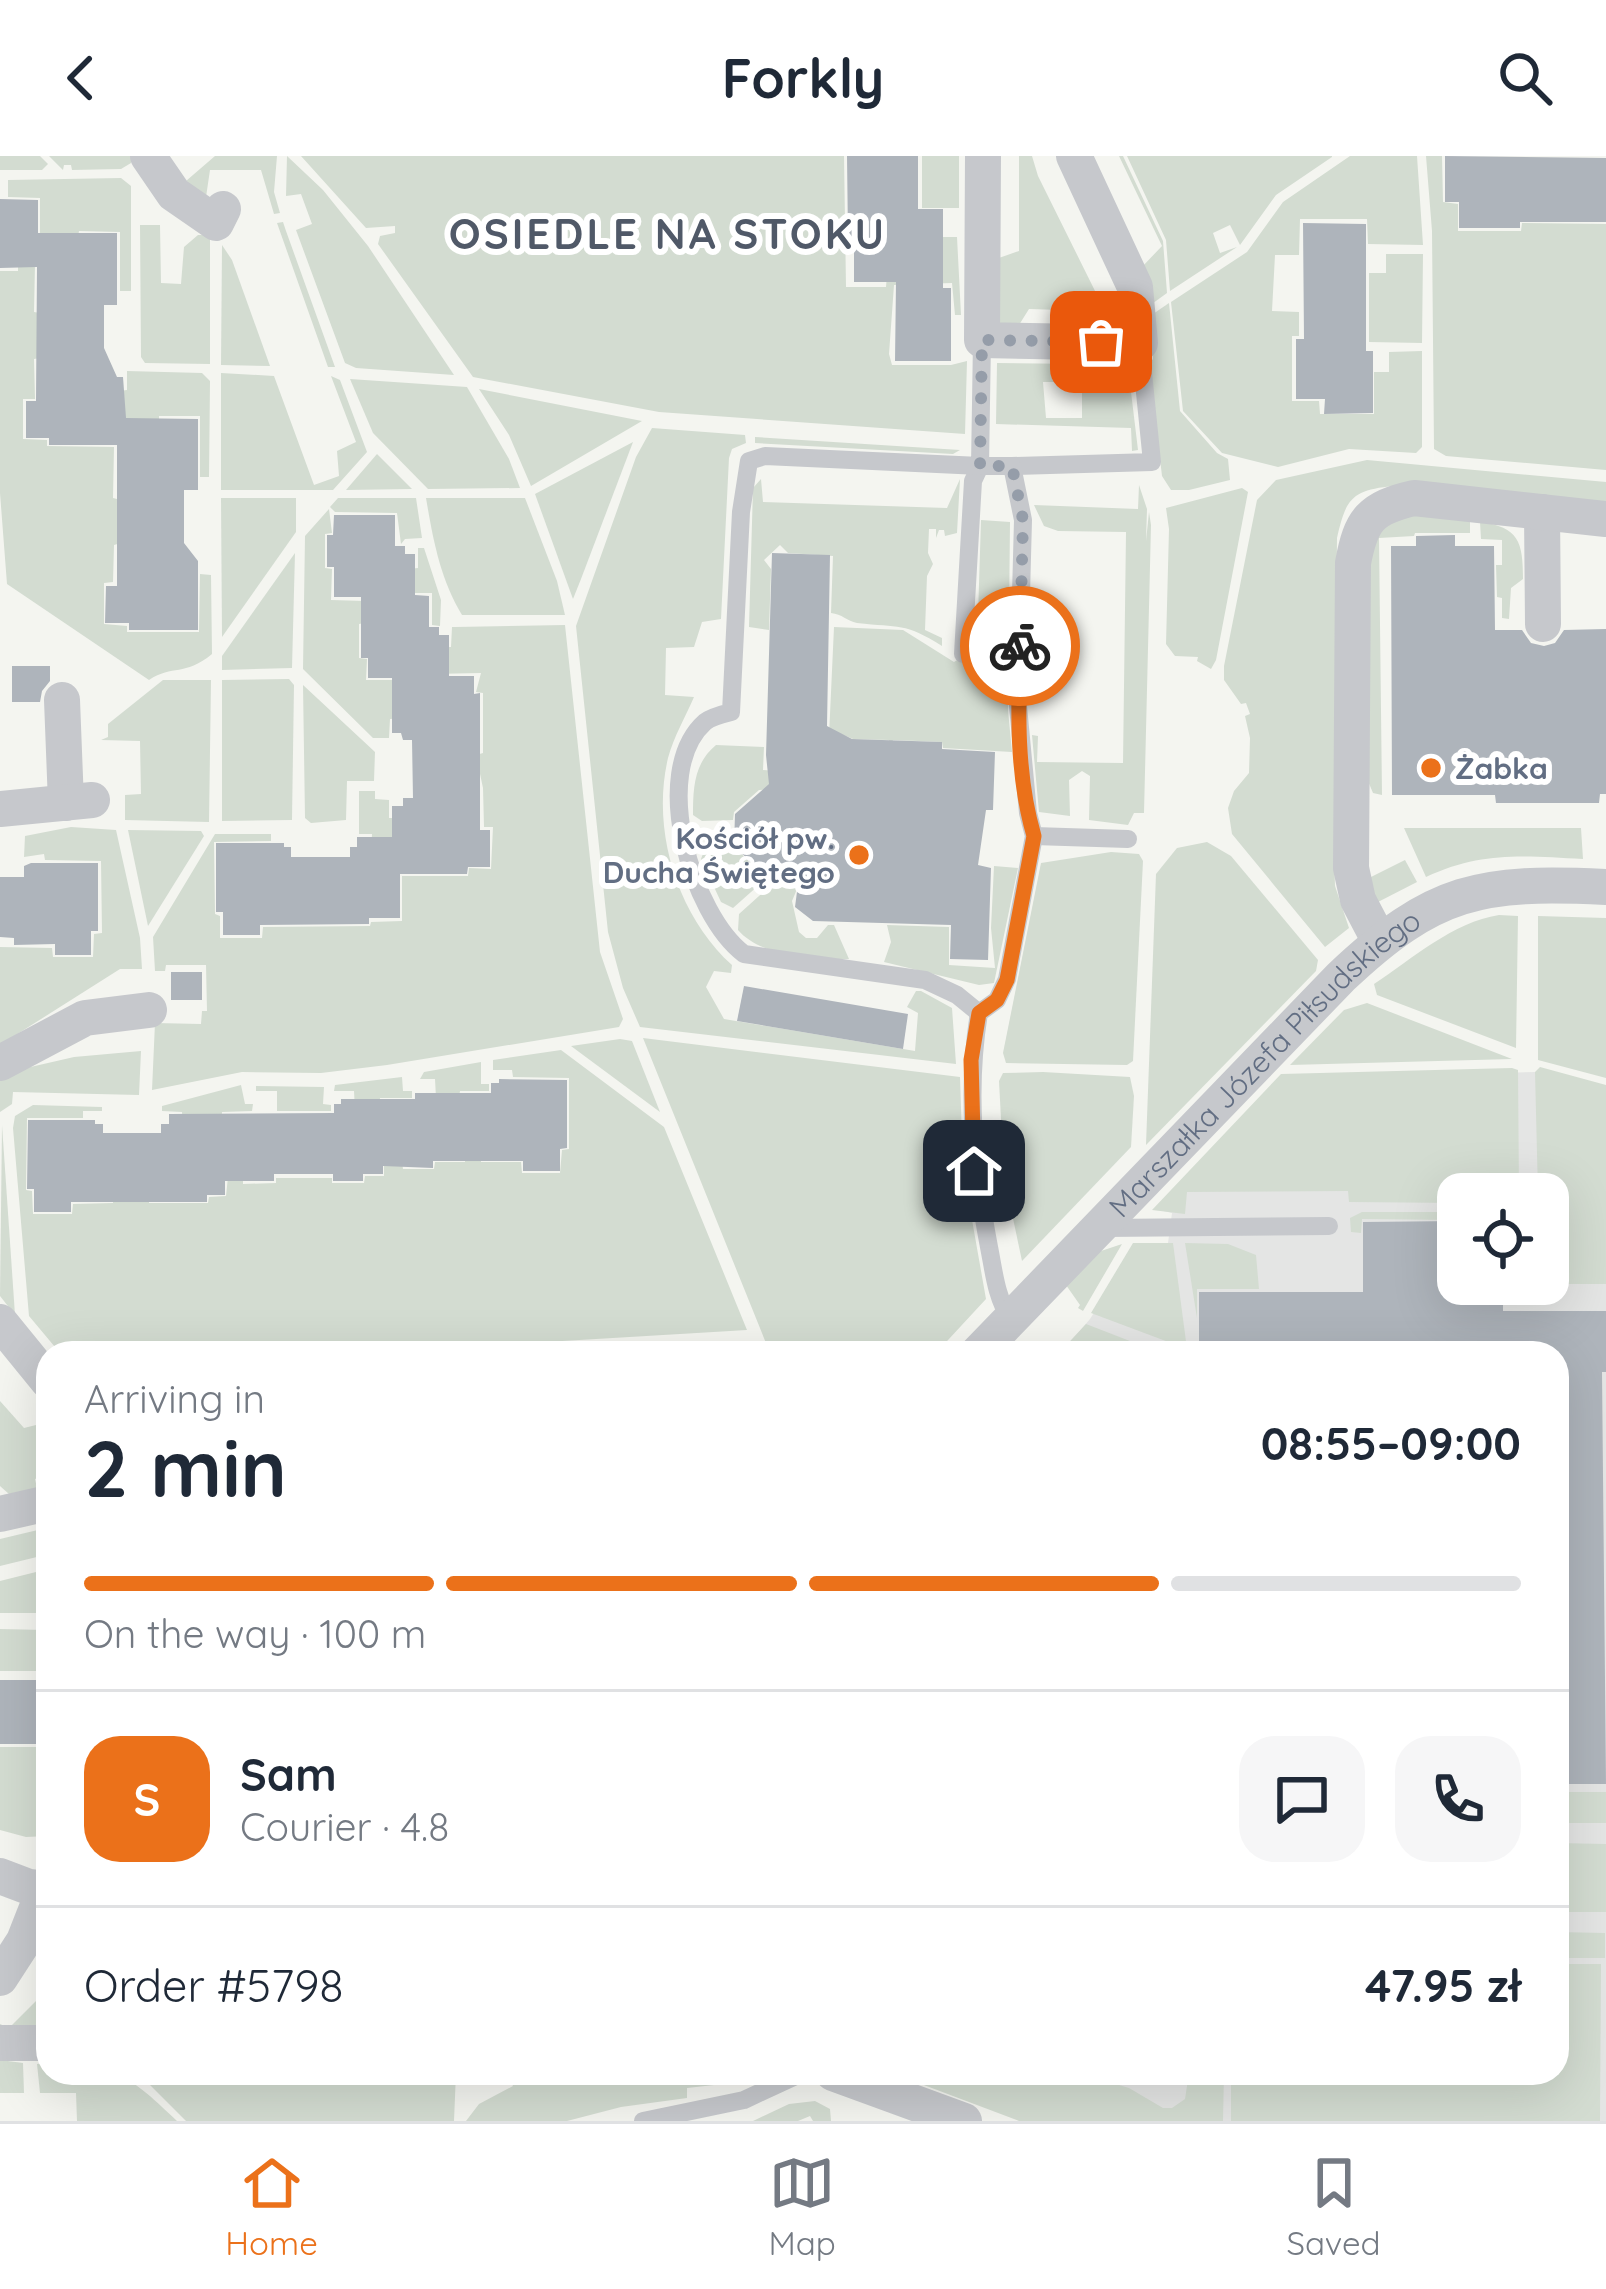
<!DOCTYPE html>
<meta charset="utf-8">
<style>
:root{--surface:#fff;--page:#f6f6f7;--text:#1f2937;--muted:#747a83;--line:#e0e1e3;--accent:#eb711a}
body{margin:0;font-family:Quicksand,sans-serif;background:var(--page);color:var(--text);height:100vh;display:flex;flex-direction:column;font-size:45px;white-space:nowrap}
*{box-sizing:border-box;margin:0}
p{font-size:39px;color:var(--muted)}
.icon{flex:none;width:66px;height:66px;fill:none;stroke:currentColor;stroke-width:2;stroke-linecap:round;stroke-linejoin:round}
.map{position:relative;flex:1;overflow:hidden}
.drawer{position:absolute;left:36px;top:1185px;width:1533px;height:744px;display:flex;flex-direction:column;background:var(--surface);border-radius:36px;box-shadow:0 12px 48px #0002}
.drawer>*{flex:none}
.fabs{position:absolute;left:1437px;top:1017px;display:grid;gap:24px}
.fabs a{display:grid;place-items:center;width:132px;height:132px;border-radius:24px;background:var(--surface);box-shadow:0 12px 48px #0002;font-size:60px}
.pin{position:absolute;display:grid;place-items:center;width:102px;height:102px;color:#fff;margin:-51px;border-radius:24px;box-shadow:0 6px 18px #0006}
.courier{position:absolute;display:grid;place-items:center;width:120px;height:120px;margin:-60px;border:9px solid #eb711a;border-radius:50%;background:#fff;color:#222;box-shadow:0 3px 15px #0007}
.summary em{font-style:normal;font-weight:800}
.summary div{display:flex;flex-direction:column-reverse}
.summary{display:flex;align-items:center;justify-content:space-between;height:204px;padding:0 48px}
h1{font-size:78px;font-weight:800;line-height:90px}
.bar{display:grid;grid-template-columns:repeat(4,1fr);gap:18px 12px;align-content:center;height:144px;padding:0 48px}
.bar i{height:15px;border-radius:9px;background:var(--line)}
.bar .current{background:var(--accent)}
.bar p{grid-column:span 4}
.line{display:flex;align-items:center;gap:30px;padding:0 48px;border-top:3px solid var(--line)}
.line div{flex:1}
.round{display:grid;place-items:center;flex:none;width:126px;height:126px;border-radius:36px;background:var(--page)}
header{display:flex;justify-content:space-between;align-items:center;height:156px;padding:0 48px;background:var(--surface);font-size:54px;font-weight:800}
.tab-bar{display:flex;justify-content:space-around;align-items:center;height:168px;border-top:3px solid var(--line);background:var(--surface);font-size:33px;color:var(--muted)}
.tab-bar a{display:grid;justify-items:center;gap:6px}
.tab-bar .current{color:var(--accent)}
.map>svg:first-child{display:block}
</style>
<header><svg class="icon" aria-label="back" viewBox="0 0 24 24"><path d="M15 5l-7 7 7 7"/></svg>Forkly<svg class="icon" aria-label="search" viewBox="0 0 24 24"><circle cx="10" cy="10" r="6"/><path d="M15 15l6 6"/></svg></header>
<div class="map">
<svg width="1606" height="1965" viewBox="0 0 1606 1965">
<rect width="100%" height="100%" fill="#f4f5f0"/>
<path fill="#e4e5e4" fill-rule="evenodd" d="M1535 916 1606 936V1965H1099L973 1917H1557V1197H1061L1090 1163 1137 1089 1168 1087 1172 1057 1155 1053 1282 923ZM1458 1038H1548V1128H1458Z"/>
<g fill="#d3dcd1">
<polygon points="0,0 40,0 48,8 42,14 0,14"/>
<polygon points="49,0 131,0 131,7 121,13 72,14 71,9 64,9 63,14"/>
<polygon points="215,0 277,0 274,36 280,57 274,58 261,14 210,14 206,41 186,25"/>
<polygon points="287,0 323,34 368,90 454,219 356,212 345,207 296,74 312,68 301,38 286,40"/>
<polygon points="301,0 844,0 846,131 886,131 887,119 927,81 957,81 961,159 955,159 952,127 894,129 889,198 892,209 951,209 967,205 965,278 659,256 473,221 378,88 380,80 395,77 395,70 366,72"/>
<rect x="922" y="0" width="37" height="52"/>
<polygon points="1019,0 1032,0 1038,20 1099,143 1121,153 1117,171 1106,180 1094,155 1029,153 1012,180 998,166 993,104 1019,95"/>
<polygon points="1119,0 1123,0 1163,85 1167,137 1149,150 1141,112 1162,90"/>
<polygon points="1127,0 1332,0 1332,1 1276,39 1240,89 1230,69 1213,77 1220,97 1237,91 1170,135 1166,84"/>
<polygon points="1350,0 1417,0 1423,89 1368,88 1367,63 1300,63 1299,99 1275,99 1272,155 1299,156 1299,180 1292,180 1292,245 1319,245 1320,258 1374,258 1374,216 1389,216 1389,196 1422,195 1422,291 1416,297 1349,293 1278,311 1222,297 1183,255 1171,146 1247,96 1283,46"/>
<polygon points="1426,0 1442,0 1443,46 1458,48 1458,75 1521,75 1522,67 1606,68 1606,314 1446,300 1434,293 1432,75"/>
<polygon points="121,22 131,30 131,135 120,135 120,76 79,75 77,86 40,86 40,42 8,41 8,24"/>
<polygon points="283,66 286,75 335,211 328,211 277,67"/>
<polygon points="140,69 160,69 161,127 181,128 184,91 198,79 210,79 210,208 145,207 141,201"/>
<polygon points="222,89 232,104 270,210 221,209"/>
<polygon points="1386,98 1423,98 1422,187 1369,186 1369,117 1386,117"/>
<path d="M18 107 35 108 34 156 40 157V202L34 203 35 243H23V283L47 284V290L114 291 113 342 121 344V387L114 389 113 426 104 427V468L127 470V476H199L200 418 211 419 212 498C184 521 173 508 149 524L7 428 0 337V115H18Z"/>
<polygon points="1169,147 1180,255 1217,297 1228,303 1230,324 1189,334 1171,334 1162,320 1149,208 1153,203 1153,158"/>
<polygon points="997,207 1083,208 1083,226 1043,226 1046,262 1082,262 1082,233 1128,234 1128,211 1138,294 1132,295 1131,272 996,268"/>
<polygon points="127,215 202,217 210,225 209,321 200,321 200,260 159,260 159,271 119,271 119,235 127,234"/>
<polygon points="221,217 274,220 314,329 339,320 337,295 356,286 331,220 340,224 367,296 333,334 221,334"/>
<polygon points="350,223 467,231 509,303 520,332 428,333 373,277"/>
<polygon points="479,233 642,265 531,330 509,279"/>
<path d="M652 272 745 279 746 287 732 293 729 302 721 463 702 466 694 491 666 492 665 539 694 541C685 562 674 580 668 602 651 674 677 759 732 809L731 817 714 815 706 831 724 863 915 895 918 857 907 851 916 835H921L952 852 956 908 640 871 623 832 608 776 576 470 636 301Z"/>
<polygon points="755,281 960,294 953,298 755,287"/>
<polygon points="633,286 581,423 573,443 535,338"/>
<polygon points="377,298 412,333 346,334"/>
<path d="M1367 304 1606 326V347L1394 330C1351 334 1346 343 1337 382L1334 700 1335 730 1349 772 1325 791 1232 678 1228 652 1234 635 1249 617 1250 582 1245 560 1250 558 1246 547 1241 548 1224 524V510L1257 344 1276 324Z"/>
<path d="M761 323 763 346 947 352 960 323 957 377 945 380 944 374H939L936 382V373H929L928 397 933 408 927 420 925 474 942 482V490C904 466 900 472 857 467 847 465 842 458 831 457L833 400 788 397 780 389 764 404 771 413 769 474 749 471 753 332Z"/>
<polygon points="1139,329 1147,353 1146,385 1149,356 1151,369 1144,657 1134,657 1128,669 1089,664 1090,620 1082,615 1069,624 1070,660 1039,656 1032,579 1038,580 1037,606 1123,607 1126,376 1058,375 1044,370 1034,349 1138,353"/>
<polygon points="1242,332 1248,336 1216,504 1211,513 1197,505 1198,501 1175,500 1166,488 1169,373 1166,352"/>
<polygon points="221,342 296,342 296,376 222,481"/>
<polygon points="338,342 416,342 422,382 405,383 401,388 397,357 335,356 330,351"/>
<path d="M426 342H525L557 425 565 459H462C440 423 433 383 426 342Z"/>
<polygon points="329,353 332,377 325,378 325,412 332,413 331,444 365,445 365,467 359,468 359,502 367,503 366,524 410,524 410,562 390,563 389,582 373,582 303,513 305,380"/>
<polygon points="1403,358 1470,365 1470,377 1415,377 1414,380 1379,382 1382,639 1373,637 1368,625 1368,394 1381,371"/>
<polygon points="981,364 1010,366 1008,554 1012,596 943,592 942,586 893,584 890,591 889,584 853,583 839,577 829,580 834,471 903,474 954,506 977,492"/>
<path d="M1480 366C1519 371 1523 386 1523 423L1511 432 1509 463 1502 462V442L1497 441 1496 409H1502V384L1481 383Z"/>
<polygon points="418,392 424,392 441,444 440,470 432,469 432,437 398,437 398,414 418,412"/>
<polygon points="295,397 292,512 222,514 222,500"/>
<polygon points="565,469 600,796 623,863 619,871 387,909 321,917 242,916 152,934 155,867 201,868 202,855 207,855 206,809 166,809 165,815 155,815 153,781 215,678 271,678 271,685 214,686 215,758 220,760 220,782 262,782 263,771 370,770 371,766 402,765 402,720 468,720 469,712 491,713 493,671 484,671 483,632 476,599 483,597 483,537 476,536 481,517 432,518 432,491 451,491 452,471 455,471"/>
<polygon points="289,523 294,529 292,664 222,665 222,524"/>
<polygon points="163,524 211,524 209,666 125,664 125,639 141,638 140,585 101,584 108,581 108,568"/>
<polygon points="303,529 375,596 374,625 347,625 346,664 311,667 305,662"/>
<path d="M716 589 764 591 763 614 778 615 776 633 759 634 734 656 733 664 702 665 693 659C693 632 694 607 716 589Z"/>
<polygon points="359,635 375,635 375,643 389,644 389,662 397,662 397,698 371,698 372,678 359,678"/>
<polygon points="71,671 116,674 140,782 142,813 120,813 0,889 0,791 52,792 53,801 93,801 94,778 102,777 101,705 45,704 44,698 24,701 25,680"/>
<path d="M1404 672H1581L1583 703C1523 700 1482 695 1426 721Z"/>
<polygon points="128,674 201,675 204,680 148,770"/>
<polygon points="1207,686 1231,700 1318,804 1316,815 1146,989 1156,718 1177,692"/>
<polygon points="731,688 757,713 777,713 733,752 721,746 701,703 706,690"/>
<polygon points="1111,696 1139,698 1143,705 1133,905 1127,909 1006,907 1003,897 1041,707"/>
<polygon points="1405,704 1417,726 1378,746 1367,723"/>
<polygon points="994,710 1018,712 994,827 979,829 884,806 891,786 887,769 949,771 949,809 995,812 991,772"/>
<path d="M805 714 792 745 799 776 806 782H817L828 769H834L849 803C814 803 761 801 738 774L739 758 787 715Z"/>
<path d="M1499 759 1518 760 1516 892 1377 839 1374 828C1412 803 1453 766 1499 759Z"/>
<polygon points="1538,760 1606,762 1606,922 1538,904"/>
<polygon points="1367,847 1512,903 1290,909 1344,854"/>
<polygon points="643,882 960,921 963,1013 986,1143 936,1197 770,1197"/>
<polygon points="620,883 632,885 660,956 571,890"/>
<polygon points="561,894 664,971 747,1174 360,1197 60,1197 29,1160 13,972 15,960 33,949 102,951 102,955 83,955 83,962 27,962 26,1034 32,1035 33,1058 72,1058 73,1048 113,1047 113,1040 149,1041 149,1047 208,1047 209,1041 226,1040 228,1021 243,1021 243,1028 276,1027 276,1022 332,1022 332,1027 364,1027 365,1020 384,1020 384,1006 402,1006 403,1013 434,1013 435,1006 465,1006 465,1000 481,999 481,1006 521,1006 522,1017 560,1017 562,994 569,993 569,922 513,921 512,914 493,914 493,904"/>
<polygon points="141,895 139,939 13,936 12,948 0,956 0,918 74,901"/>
<polygon points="481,906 481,928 489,928 489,935 460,935 459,941 436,942 435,923 420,923 424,916"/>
<polygon points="1540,911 1606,929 1606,1128 1548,1128 1548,1038 1538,1038 1535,916"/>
<polygon points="1512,912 1518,914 1519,1038 1458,1038 1458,1047 1349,1046 1348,1035 1187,1036 1185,1058 1152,1054 1281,918"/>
<polygon points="1043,916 1130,921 1134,940 1131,991 1022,1105 1004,1020 999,925 1003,917"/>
<polygon points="402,921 403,935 412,935 412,942 380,942 379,955 355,955 354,935 334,935 335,929"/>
<polygon points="241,929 245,948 253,948 252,955 222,956 221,974 183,974 182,956 162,955 162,950"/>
<polygon points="256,930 324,931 323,948 331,949 331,955 277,955 277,935 256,935"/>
<polygon points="2,969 15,1159 0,1140"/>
<polygon points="1362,1056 1458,1056 1458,1064 1362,1063 1361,1077 1351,1076 1350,1062"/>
<polygon points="1133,1087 1173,1087 1187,1193 1091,1157"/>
<polygon points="1185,1087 1228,1088 1256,1099 1259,1133 1197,1133 1197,1162"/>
<polygon points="1122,1088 1083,1155 1078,1152 1080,1149 1066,1129 1095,1097"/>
<polygon points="1086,1168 1161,1197 1059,1197"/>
<polygon points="0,1245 24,1272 48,1266 48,1319 35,1323 37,1332 9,1338 0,1330"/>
<polygon points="42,1373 45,1399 0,1410 0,1383"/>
<polygon points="48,1413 48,1457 0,1457 0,1425"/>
<polygon points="0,1473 46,1474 48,1515 0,1515"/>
<polygon points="0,1591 48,1591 48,1680 26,1681 0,1674"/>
<rect x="1557" y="1636" width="49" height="31"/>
<polygon points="1557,1687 1606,1688 1606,1756 1557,1756"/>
<polygon points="1557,1776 1605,1777 1605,1802 1557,1802"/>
<polygon points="1557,1808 1601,1808 1600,1965 1231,1965 1231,1917 1557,1917"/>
<polygon points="48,1833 48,1875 0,1877 0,1868 9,1872"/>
<polygon points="0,1904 23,1907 24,1937 0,1937"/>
<path d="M48 1907V1917C124 1917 121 1912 177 1965H77L76 1937H40L37 1908Z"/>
<polygon points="133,1917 456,1917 454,1965 186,1965 142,1921"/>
<polygon points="507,1917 743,1917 714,1929 687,1932 687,1942 621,1951 567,1965 466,1965 479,1948 513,1930"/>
<polygon points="892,1917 1079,1917 1129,1932 1163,1952 1172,1952 1185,1943 1189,1917 1224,1917 1223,1965 1019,1965"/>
<polygon points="815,1945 830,1953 831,1965 813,1965 810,1960 798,1965 753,1965 789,1948"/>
</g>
<g fill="#aeb4bb">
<polygon points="847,0 918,0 918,53 943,53 943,132 951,132 951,205 895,205 896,126 854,126 854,82 848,82"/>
<polygon points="1445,0 1606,2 1606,66 1520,66 1520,72 1459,72 1459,46 1445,46"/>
<polygon points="0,43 38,44 38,77 117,77 117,149 104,149 104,192 117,221 123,221 126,262 198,263 198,334 184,334 184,387 198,405 198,474 129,474 129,467 105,467 106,430 117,430 117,289 49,289 49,282 26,282 26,245 36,245 37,111 0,112"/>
<polygon points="1303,67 1366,68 1366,195 1373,195 1373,257 1324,258 1325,243 1296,243 1296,183 1304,183"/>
<polygon points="334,359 395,359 395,390 405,390 405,398 415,398 415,439 429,440 429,471 439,471 439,479 449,479 449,520 474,520 474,538 480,537 480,674 490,674 490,711 468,711 467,718 400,718 400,762 369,762 369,768 260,769 260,779 223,779 223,756 216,756 216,687 284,687 284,691 291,691 291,701 350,701 350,691 357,691 357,681 392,681 392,650 403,650 403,642 413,642 412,584 403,584 401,577 392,577 392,522 368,522 368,502 361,502 361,441 334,441 334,411 327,411 327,379 333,379"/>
<polygon points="1455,379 1455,390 1494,390 1495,474 1522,474 1531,487 1544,490 1555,487 1564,474 1606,473 1606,638 1600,638 1599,647 1496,647 1495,639 1392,639 1391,390 1416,390 1416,380"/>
<polygon points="772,397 830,399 827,570 852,583 942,586 942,593 995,596 993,654 986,654 978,709 991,712 988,804 950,803 951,769 813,765 795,751 800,713 757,712 734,690 735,658 769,628 766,599"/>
<polygon points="12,510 50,510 50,525 42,535 40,546 12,546"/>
<polygon points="31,707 98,707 98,775 91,775 91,799 55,799 55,788 14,789 14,782 0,781 0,721 24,721 24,710"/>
<rect x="171" y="816" width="31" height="28"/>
<polygon points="744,830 908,858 903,893 737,865"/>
<polygon points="499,923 567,924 567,992 560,993 560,1015 523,1015 523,1005 433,1005 433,1012 383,1010 383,1018 363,1018 363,1025 333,1025 333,1018 274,1018 274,1025 225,1025 225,1039 207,1039 207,1046 71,1046 71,1056 34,1056 34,1033 27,1033 28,964 95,964 95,968 103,968 103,977 161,977 161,968 169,968 169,958 334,957 334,948 341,948 341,943 415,943 415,937 491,937 491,927 499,927"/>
<polygon points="1458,1065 1458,1128 1503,1128 1503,1155 1606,1155 1606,1216 1602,1216 1606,1628 1557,1628 1557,1197 1219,1197 1219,1188 1199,1188 1199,1136 1363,1136 1363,1066"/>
<rect x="0" y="1524" width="48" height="64"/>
</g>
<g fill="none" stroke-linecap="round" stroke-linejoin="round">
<g stroke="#c6c8cc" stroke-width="18">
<polyline points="1012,310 1152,306 1140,187"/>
<path d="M963 498 973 325 980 310H1012L1023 364 1018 550 1028 657 1034 680 1007 823 997 844 979 857C966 936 974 1012 989 1091 994 1116 996 1141 1010 1162"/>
<polyline points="1034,680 1128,683"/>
<path d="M979 857 957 839 925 824 744 798C692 759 649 616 705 566 711 561 723 558 731 556L741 356 749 305 765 300 980 310 982 184"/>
<polyline points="1103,1072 1329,1070"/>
<polyline points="643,1965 744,1944 802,1917"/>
</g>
<g stroke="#c6c8cc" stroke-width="36">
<polyline points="148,0 174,38 216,67 223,53"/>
<polyline points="983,0 982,184 1140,187 1135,131 1074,0"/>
<polyline points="1542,356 1543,468"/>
<polyline points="62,544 66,647"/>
<polyline points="0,653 92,644"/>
<path d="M1380 786 1358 744 1351 712 1353 407C1361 364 1370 352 1414 342L1606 363"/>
<polyline points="0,907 85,862 149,854"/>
<polyline points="0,1166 48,1225"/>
<path id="s1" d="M978 1197 1341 821C1434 733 1481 725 1606 731"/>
<polyline points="0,1358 48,1347"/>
<polyline points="0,1720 29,1731 48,1733"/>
<polyline points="0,1822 24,1785 44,1734"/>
<polyline points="0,1887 48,1887"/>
<polyline points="833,1917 964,1965"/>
</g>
</g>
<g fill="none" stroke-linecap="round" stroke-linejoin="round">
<polyline stroke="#959da9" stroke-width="12" stroke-dasharray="0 21.6" points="1020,490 1023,364 1012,310 980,310 982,184 1101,186"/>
<path stroke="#eb711a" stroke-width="15" d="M974 1015 971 904 979 857 997 844 1007 824 1034 680C1016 619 1018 553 1020 490"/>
</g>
<g fill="#eb711a" stroke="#fff" stroke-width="4.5">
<circle cx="1431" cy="612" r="12"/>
<circle cx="859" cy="699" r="12"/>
</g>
<g text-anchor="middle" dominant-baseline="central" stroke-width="12" stroke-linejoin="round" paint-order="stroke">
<g font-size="30" font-weight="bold" fill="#626e83" stroke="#fff" text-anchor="start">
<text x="1455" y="612">Żabka</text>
<text x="835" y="682" text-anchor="end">Kościół pw.<tspan x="835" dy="34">Ducha Świętego</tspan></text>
</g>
<g font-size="30" fill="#626e83" stroke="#fff">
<text stroke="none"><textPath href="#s1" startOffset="408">Marszałka Józefa Piłsudskiego</textPath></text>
</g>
<g font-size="42" font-weight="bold" letter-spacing="3" fill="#505968" stroke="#fff">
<text x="668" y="77">OSIEDLE NA STOKU</text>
</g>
</g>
</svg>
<div class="fabs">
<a><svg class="icon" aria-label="locate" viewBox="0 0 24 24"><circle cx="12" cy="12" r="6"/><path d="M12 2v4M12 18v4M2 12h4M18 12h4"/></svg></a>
</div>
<div class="pin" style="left:1101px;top:186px;background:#ea580c"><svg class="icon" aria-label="bag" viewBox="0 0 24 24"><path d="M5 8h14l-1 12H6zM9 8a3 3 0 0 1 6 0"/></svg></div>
<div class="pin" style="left:974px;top:1015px;background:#1f2937"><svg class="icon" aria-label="home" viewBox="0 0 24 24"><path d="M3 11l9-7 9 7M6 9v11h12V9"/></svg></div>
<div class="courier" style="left:1020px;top:490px"><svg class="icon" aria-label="bike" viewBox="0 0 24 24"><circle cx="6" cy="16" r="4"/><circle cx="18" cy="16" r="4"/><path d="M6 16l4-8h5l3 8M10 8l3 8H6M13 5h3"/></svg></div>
<section class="drawer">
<div class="summary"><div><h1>2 min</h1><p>Arriving in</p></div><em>08:55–09:00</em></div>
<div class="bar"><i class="current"></i><i class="current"></i><i class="current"></i><i></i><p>On the way · 100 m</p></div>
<div class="line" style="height:216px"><b class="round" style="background:var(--accent);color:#fff">S</b><div><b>Sam</b><p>Courier · 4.8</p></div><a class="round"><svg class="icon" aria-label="chat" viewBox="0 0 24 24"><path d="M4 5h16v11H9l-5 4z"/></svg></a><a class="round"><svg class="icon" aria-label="phone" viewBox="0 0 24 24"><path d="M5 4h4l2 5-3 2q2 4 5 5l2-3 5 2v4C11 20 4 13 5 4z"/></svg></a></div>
<div class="line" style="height:156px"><div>Order #5798</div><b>47.95 zł</b></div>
</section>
</div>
<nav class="tab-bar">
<a class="current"><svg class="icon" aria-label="home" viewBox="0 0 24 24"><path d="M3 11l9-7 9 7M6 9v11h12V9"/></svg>Home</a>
<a><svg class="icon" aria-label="map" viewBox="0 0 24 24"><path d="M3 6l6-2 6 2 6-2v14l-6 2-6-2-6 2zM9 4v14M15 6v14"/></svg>Map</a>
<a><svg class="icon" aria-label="saved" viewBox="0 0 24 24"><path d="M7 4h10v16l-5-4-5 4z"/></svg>Saved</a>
</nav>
